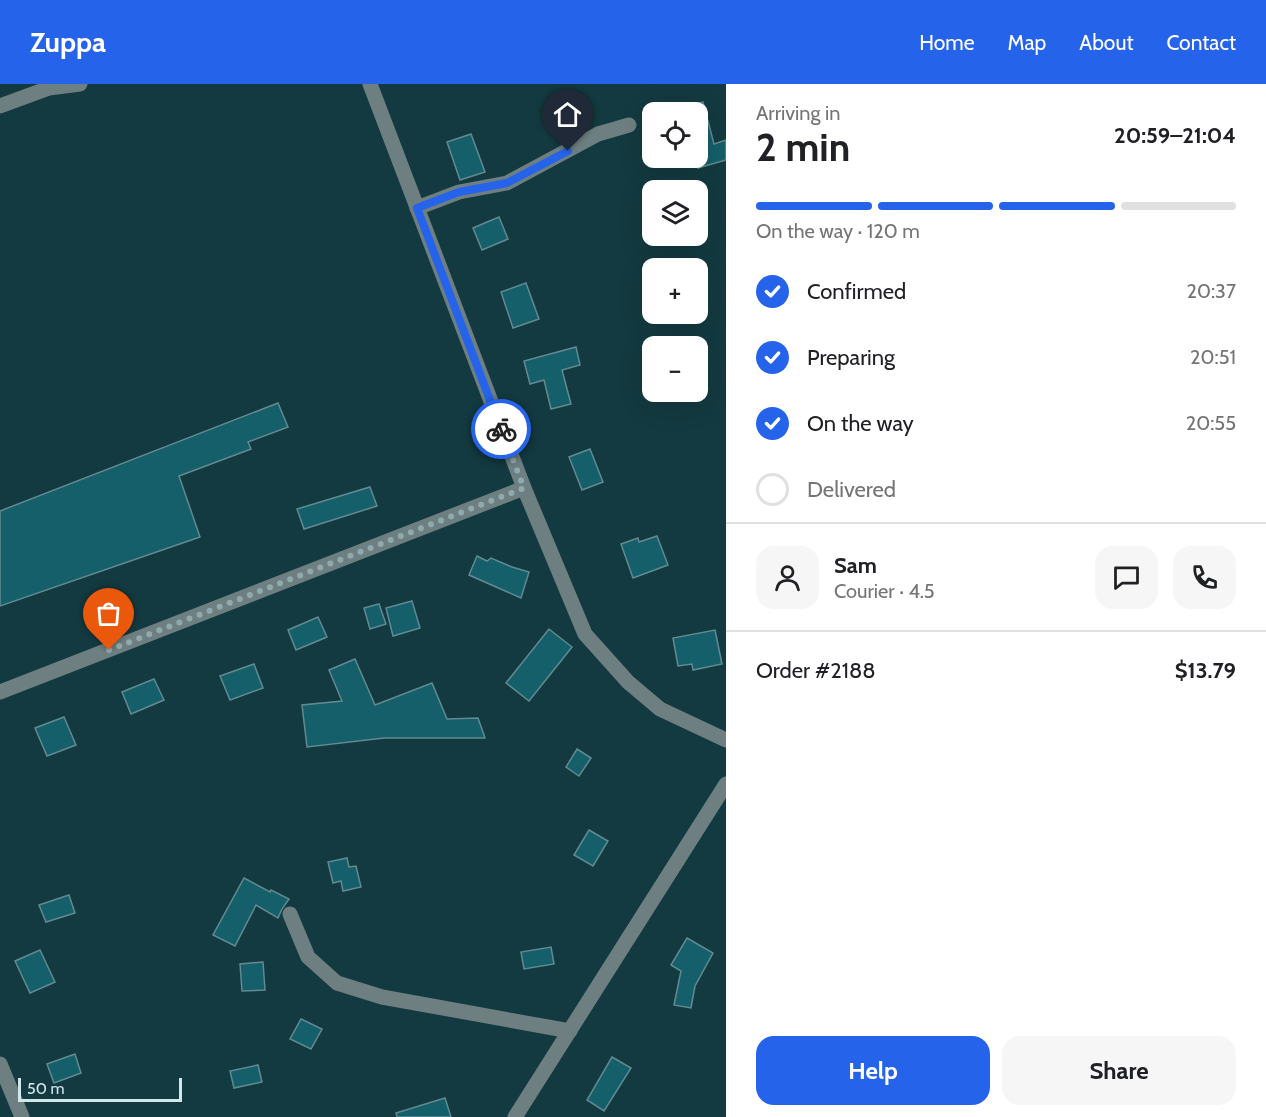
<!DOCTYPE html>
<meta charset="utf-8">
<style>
:root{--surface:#fff;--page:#f6f6f6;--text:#202124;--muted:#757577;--line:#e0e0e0;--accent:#2563eb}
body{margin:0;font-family:Cabin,sans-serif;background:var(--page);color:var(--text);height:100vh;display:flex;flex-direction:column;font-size:22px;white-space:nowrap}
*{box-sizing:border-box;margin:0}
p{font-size:20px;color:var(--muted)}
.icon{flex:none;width:33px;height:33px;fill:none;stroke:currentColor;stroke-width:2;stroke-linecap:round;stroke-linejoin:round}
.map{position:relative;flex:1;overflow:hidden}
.panel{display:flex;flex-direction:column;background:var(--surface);width:540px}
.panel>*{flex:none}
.fabs{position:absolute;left:642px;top:18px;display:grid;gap:12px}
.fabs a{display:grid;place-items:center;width:66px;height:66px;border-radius:12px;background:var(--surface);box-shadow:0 6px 24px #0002;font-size:30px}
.scale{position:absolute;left:18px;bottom:15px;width:164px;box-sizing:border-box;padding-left:6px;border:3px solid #d2e7ea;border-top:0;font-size:16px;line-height:21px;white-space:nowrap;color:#d2e7ea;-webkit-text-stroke:4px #133a40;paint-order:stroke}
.pin{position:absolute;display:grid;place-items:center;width:51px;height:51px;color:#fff;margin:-62px -26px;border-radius:50% 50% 50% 0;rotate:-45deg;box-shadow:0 0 6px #0007}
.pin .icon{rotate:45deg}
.courier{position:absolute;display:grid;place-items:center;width:60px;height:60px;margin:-30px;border:4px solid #2563eb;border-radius:50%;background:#fff;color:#222;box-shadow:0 2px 8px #0007}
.head em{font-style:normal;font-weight:700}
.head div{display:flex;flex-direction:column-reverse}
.head{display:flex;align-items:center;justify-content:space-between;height:102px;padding:0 30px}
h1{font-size:39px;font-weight:700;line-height:45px}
.bar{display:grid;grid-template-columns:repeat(4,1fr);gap:9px 6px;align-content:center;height:72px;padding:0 30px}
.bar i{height:8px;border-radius:4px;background:var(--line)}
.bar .on{background:var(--accent)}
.bar p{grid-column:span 4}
.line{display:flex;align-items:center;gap:15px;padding:0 30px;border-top:2px solid var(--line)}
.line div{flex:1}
.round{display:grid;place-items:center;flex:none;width:63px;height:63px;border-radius:18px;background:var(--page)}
ol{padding:0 30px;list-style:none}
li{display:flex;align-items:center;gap:18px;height:66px}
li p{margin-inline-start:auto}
li .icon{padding:6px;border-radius:50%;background:var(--accent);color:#fff;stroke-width:4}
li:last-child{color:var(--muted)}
li i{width:33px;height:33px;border:3px solid var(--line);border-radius:50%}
.cta{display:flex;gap:12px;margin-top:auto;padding:12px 30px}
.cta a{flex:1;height:69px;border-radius:18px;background:var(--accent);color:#fff;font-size:24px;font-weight:700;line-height:69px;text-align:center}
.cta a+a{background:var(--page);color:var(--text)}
header{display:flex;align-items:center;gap:36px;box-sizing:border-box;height:84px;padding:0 30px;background:var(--accent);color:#fff}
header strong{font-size:28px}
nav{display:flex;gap:33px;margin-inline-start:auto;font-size:21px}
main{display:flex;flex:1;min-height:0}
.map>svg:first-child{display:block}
</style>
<header>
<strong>Zuppa</strong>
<nav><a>Home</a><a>Map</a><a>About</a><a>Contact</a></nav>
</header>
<main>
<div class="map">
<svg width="726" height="1033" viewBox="0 0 726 1033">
<rect width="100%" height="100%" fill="#133a40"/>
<g fill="#145f69" stroke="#628a90" stroke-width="1.5">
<polygon points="703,18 714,60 726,56 726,76 698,84 698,19"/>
<polygon points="471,50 485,88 460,96 447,58"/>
<polygon points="499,133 508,155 482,166 473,144"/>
<polygon points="526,199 539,235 513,244 501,208"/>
<polygon points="576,263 580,281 562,286 571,320 551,325 544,296 530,300 524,277"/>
<polygon points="278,319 288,343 248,358 251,365 179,392 200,453 0,522 0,427"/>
<polygon points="590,365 603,398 582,406 569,373"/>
<polygon points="370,403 377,422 304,445 297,425"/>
<polygon points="657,452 668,481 633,494 621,460 638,454 639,458"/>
<polygon points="477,472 487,477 491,474 512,483 529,488 521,514 469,491"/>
<polygon points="412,517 420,544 393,552 386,524"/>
<polygon points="379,520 386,540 370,545 364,524"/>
<polygon points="318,533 327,553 296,566 288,546"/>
<polygon points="549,545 572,563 529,617 506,599"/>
<polygon points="715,546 722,580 693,586 692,580 678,582 673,554"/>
<polygon points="355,575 375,621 432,599 447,635 478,634 485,654 384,654 307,663 302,621 342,617 329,586"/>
<polygon points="254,580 263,604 230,616 220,592"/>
<polygon points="154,595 164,616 131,630 122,608"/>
<polygon points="64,633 76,661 47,672 35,644"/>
<polygon points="577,665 591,674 579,692 566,683"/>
<polygon points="589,746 608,757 593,782 574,771"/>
<polygon points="347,774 349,783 356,782 361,803 343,807 341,797 333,799 328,778"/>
<polygon points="244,794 270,808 271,806 289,815 282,825 278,834 256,821 235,862 213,851"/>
<polygon points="69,811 75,829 46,838 39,821"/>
<polygon points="687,854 713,869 695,902 691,924 674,921 681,887 671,881"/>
<polygon points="551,863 554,880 524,885 521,868"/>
<polygon points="40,866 55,898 30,909 15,877"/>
<polygon points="263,878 265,906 242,907 240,880"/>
<polygon points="301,935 322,945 311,965 290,955"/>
<polygon points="75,970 81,989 54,999 47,980"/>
<polygon points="612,973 631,984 604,1027 587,1016"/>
<polygon points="258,981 262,998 234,1004 230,987"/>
<polygon points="445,1014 451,1033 397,1033 396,1029"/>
</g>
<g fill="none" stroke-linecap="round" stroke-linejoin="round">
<g stroke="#6e7f81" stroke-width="15">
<polyline points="370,0 524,404 585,550 628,598 660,625 726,656"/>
<polyline points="0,22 49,4 80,0"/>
<polyline points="417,124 459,108 507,99 598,50 629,41"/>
<polyline points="0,608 524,404"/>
<polyline points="290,830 308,873 337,899 382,913 570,947"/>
<polyline points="0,980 22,1033"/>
<polyline points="515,1033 726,700"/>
</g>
</g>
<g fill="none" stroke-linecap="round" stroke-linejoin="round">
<polyline stroke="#8faaae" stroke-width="6" stroke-dasharray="0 10.8" points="109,566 524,404 501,345"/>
<polyline stroke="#2563eb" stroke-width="8" points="501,345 417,124 459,108 507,99 568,67"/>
</g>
</svg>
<div class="fabs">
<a><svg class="icon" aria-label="locate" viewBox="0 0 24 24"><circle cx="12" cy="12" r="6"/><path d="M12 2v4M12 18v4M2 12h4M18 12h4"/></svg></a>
<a><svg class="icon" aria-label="layers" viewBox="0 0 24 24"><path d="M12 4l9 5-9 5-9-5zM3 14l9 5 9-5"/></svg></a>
<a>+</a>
<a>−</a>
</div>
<div class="scale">50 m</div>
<div class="pin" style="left:109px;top:566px;background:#ea580c"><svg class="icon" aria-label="bag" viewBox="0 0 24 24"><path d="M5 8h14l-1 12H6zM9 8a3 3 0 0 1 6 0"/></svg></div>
<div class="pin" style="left:568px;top:67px;background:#1f2937"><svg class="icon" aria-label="home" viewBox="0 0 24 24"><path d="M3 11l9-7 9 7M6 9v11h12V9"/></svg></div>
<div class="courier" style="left:501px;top:345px"><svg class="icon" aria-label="bike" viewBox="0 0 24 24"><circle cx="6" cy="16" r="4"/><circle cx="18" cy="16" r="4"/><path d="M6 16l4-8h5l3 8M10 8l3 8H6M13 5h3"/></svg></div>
</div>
<section class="panel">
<div class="head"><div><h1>2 min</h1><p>Arriving in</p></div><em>20:59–21:04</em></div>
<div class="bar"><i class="on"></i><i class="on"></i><i class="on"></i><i></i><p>On the way · 120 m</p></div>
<ol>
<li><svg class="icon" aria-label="check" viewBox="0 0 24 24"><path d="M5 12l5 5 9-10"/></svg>Confirmed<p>20:37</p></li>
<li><svg class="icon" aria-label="check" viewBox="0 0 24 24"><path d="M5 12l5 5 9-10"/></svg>Preparing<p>20:51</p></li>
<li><svg class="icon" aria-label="check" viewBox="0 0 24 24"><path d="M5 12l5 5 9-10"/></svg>On the way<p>20:55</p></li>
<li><i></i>Delivered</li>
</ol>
<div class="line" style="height:108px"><a class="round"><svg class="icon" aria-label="person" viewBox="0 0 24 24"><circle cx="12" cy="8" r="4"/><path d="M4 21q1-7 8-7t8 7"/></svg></a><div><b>Sam</b><p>Courier · 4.5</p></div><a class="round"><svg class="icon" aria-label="chat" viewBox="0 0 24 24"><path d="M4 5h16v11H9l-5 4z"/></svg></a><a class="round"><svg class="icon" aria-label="phone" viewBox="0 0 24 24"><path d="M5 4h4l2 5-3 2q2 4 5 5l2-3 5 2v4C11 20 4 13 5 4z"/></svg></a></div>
<div class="line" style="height:78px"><div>Order #2188</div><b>$13.79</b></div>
<div class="cta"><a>Help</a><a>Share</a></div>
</section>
</main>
